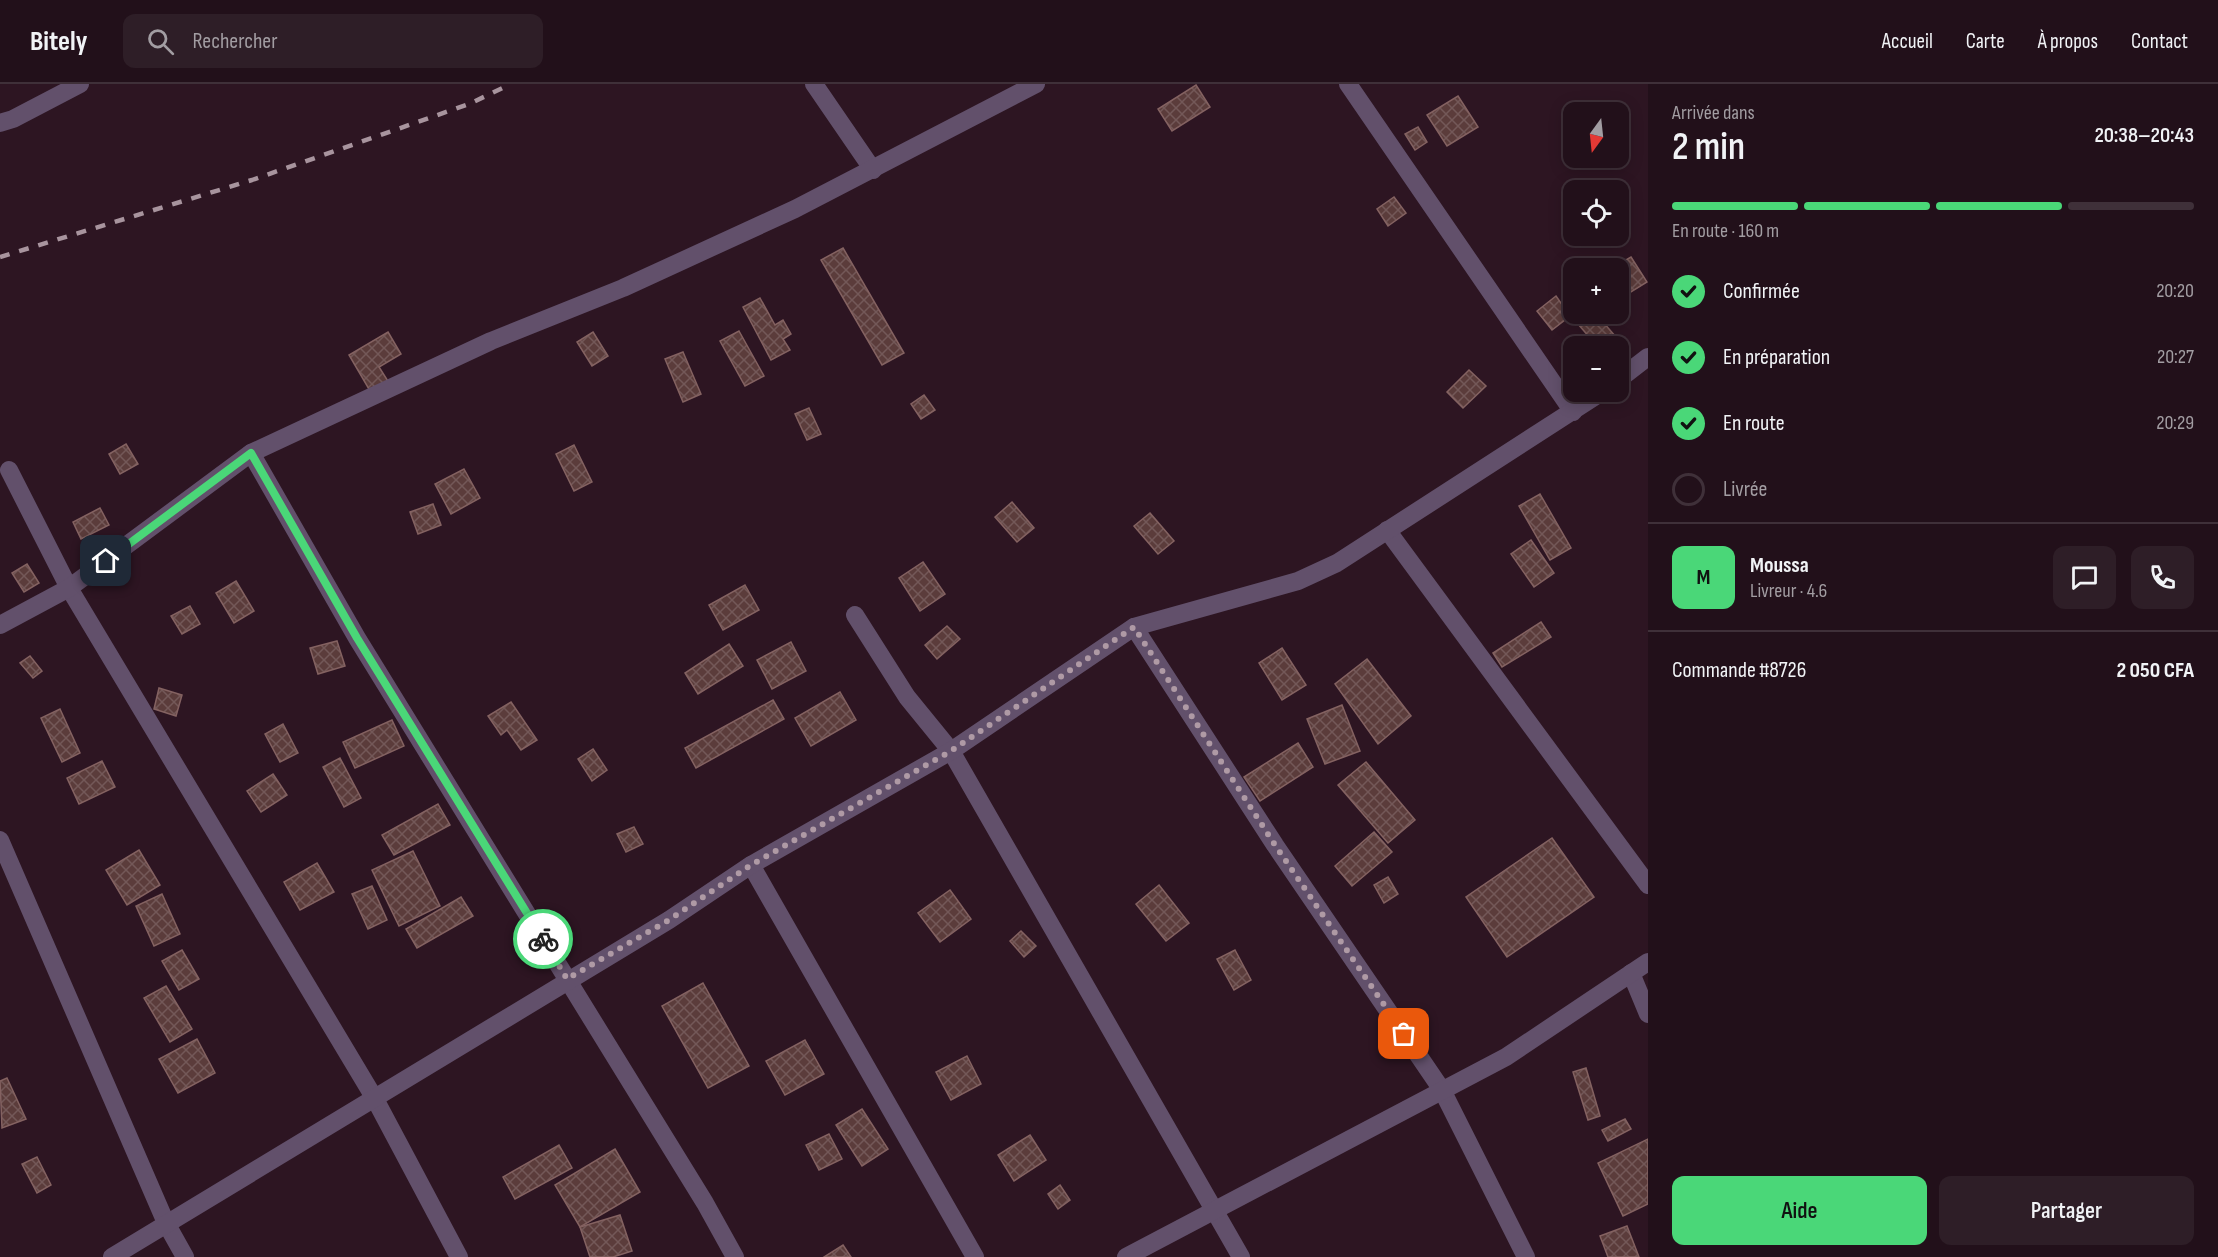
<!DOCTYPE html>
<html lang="fr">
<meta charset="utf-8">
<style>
:root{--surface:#22101a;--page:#2e1e27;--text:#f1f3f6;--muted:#a29da2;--line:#3f3039;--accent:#4ad778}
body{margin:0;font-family:"Sofia Sans Condensed",sans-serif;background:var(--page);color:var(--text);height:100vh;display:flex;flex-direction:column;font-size:22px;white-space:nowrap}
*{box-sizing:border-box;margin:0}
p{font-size:20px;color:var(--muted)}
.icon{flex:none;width:33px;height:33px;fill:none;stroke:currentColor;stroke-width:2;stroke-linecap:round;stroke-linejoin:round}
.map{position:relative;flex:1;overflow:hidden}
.drawer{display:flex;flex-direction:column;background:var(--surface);width:570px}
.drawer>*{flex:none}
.needle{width:39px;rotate:195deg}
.tools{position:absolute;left:1563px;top:18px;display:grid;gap:12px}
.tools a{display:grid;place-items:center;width:66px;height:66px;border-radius:12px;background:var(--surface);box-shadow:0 3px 15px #0003,0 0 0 2px var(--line);font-size:30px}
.pin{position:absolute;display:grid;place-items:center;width:51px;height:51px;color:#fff;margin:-26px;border-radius:12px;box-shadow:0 3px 9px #0006}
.courier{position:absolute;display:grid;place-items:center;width:60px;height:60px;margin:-30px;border:4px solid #4ad778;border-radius:50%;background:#fff;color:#222;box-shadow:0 2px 8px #0007}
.overview em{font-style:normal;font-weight:600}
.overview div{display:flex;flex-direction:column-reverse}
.overview{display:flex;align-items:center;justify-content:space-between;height:102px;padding:0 24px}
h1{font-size:39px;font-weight:600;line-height:45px}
.bar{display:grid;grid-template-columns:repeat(4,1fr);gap:9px 6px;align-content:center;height:72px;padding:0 24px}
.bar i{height:8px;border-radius:4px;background:var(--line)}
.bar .active{background:var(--accent)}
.bar p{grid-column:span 4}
.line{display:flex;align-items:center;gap:15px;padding:0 24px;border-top:2px solid var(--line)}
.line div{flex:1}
.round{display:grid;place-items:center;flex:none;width:63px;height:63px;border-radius:12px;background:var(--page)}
ol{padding:0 24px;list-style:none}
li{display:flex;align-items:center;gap:18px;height:66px}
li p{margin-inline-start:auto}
li .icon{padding:6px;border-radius:50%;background:var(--accent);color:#111;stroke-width:4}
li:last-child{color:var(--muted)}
li i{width:33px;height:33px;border:3px solid var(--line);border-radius:50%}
.primary-button{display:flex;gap:12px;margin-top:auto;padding:12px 24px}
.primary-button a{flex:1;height:69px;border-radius:12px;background:var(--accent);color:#111;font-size:24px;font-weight:600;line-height:69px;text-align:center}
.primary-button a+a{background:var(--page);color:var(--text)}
header{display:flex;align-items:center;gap:36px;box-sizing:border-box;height:84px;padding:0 30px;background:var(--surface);border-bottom:2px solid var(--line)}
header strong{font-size:28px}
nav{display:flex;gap:33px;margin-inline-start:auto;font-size:21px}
.search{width:420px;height:54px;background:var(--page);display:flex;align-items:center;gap:15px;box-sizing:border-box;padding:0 21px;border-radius:12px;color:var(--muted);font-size:22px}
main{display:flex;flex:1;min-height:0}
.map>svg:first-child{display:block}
</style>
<header>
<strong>Bitely</strong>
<div class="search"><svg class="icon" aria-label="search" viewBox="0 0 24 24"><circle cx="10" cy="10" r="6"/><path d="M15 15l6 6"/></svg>Rechercher</div>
<nav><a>Accueil</a><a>Carte</a><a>À propos</a><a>Contact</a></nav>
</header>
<main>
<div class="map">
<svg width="1648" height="1173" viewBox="0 0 1648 1173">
<defs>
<pattern id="building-cross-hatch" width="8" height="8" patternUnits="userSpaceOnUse" patternTransform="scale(1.5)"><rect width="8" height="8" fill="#5b3c3b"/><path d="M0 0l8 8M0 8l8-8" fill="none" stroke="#735858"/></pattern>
</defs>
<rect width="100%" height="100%" fill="#2d1522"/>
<g fill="url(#building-cross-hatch)" stroke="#846261" stroke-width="1.5">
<polygon points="1196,1 1210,23 1172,47 1158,25"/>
<polygon points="1458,12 1478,43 1447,62 1427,31"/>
<polygon points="1418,43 1427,58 1415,66 1405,50"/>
<polygon points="1394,113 1406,129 1388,142 1377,125"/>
<polygon points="843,164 904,269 882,281 821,176"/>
<polygon points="1631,173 1647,198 1618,216 1618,184 1612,184"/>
<polygon points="1556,212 1570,232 1552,246 1537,227"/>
<polygon points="760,214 775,241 783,236 791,250 783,255 790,266 771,276 743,223"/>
<polygon points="1576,230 1596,230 1622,260 1618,263 1597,262 1572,233"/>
<polygon points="739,247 764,292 745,302 720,257"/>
<polygon points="388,248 401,270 379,283 391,302 373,312 349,271"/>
<polygon points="593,248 608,272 592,282 577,258"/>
<polygon points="683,268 701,310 683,318 665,275"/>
<polygon points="1469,286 1486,302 1463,324 1447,308"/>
<polygon points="924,311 935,326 921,335 911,320"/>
<polygon points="809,324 821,350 807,356 795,330"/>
<polygon points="126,360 138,380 120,390 109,370"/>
<polygon points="574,361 592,398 574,407 556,370"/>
<polygon points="464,385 480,414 451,430 435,400"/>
<polygon points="1540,410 1571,464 1550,476 1519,422"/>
<polygon points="1012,418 1034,444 1017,458 995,433"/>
<polygon points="433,420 441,441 418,450 410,428"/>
<polygon points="100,424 109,441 81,455 73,438"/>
<polygon points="1150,429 1174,457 1158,470 1134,442"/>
<polygon points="1531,456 1554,489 1534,503 1511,470"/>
<polygon points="923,478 945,510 920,527 899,494"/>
<polygon points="27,480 39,499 24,508 12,489"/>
<polygon points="236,497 254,527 234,539 216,509"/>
<polygon points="745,501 759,526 723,546 709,521"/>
<polygon points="190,522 200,540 182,550 171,532"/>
<polygon points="1541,538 1551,553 1502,583 1493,569"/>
<polygon points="947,542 960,555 937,575 925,561"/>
<polygon points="337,557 345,582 318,590 310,564"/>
<polygon points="791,558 806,587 772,605 757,576"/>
<polygon points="729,560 743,582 698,610 685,589"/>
<polygon points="1282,564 1306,601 1282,616 1259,579"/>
<polygon points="30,572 42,587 33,594 20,579"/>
<polygon points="1367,575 1411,632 1378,660 1335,600"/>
<polygon points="159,604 182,611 176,632 154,625"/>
<polygon points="840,608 856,636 811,662 795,634"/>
<polygon points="773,616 784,635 696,684 685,664"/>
<polygon points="511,618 537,656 521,666 507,646 501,651 488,632"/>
<polygon points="1342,621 1360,667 1325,680 1307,635"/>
<polygon points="60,625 80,669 62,678 41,634"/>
<polygon points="392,636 404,662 355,684 343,658"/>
<polygon points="283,640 298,669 280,678 265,650"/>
<polygon points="1298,659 1313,683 1260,717 1244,693"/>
<polygon points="593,665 607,686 592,697 578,675"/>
<polygon points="340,674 361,714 344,723 323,683"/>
<polygon points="102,677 115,703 79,720 67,694"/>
<polygon points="1366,678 1415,736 1388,759 1338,701"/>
<polygon points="273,690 287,711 261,728 247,707"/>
<polygon points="438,720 450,741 394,771 382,751"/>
<polygon points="634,743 643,760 626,768 617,750"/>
<polygon points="1374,748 1392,768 1352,802 1335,782"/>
<polygon points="1552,754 1594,813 1507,873 1466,813"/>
<polygon points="139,766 160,801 127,821 106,786"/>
<polygon points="413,767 440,822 399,842 372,786"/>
<polygon points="317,779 334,808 300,826 284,798"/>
<polygon points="1388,793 1398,810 1384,819 1374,801"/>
<polygon points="1159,801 1189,839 1166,857 1136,820"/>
<polygon points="372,802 387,836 368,845 352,810"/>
<polygon points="950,806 971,835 940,858 918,829"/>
<polygon points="162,810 180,850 154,862 136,822"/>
<polygon points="461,813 473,832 417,864 406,845"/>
<polygon points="1021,847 1036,862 1024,873 1010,857"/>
<polygon points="182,866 199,895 179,906 162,877"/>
<polygon points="1235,866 1251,896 1234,906 1217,875"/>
<polygon points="703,899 749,982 708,1004 662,922"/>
<polygon points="166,902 192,945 170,958 144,914"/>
<polygon points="197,955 215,989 178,1009 159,975"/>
<polygon points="805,956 824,990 785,1011 766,977"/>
<polygon points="967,972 981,1000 951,1016 936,988"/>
<polygon points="1586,984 1600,1032 1588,1036 1573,988"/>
<polygon points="7,994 26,1035 2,1044 0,997"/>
<polygon points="862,1025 888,1065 862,1082 836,1041"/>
<polygon points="1625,1035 1631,1045 1608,1057 1602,1046"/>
<polygon points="829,1050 842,1075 819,1086 806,1061"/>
<polygon points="1030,1051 1046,1076 1014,1097 998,1071"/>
<polygon points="1648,1055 1648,1120 1623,1132 1598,1079"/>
<polygon points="559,1061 572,1084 515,1115 503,1093"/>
<polygon points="615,1065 640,1108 580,1143 555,1101"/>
<polygon points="37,1073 51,1101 37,1109 22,1080"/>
<polygon points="1060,1101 1070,1116 1058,1125 1048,1110"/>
<polygon points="620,1131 632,1167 613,1173 590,1173 580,1143"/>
<polygon points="1627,1142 1639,1173 1608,1173 1600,1152"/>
<polygon points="843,1161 851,1173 824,1173"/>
</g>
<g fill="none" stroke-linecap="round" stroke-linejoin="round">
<g stroke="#62506b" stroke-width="18">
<polyline points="814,0 873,86"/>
<polyline points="1348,0 1573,328"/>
<polyline points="0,39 13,35 80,0"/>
<polyline points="1618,296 1648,273"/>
<polyline points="251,369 357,554 705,1119 735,1173"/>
<polyline points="9,386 69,504 375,1015 459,1173"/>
<polyline points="1387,446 1648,801"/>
<polyline points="855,531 907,613 951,667 1241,1173"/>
<polyline points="0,541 69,504 251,369 491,257 623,204 795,125 1036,0"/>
<polyline points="1134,543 1275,761 1442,1006 1526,1173"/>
<polyline points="0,756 166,1139 185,1173"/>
<polyline points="751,781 975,1173"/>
<polyline points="1631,889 1648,930"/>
<polyline points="112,1173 669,836 751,781 951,667 1134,543 1298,497 1337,479 1602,308"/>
<polyline points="1126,1173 1506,973 1648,878"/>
</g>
<polyline stroke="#a8949e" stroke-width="4.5" stroke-dasharray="10 10" stroke-linecap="butt" points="0,173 252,96 469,20 511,0"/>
</g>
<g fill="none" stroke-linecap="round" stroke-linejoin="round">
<polyline stroke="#af9aa5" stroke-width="6" stroke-dasharray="0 10.8" points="543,855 567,895 669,836 751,781 951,667 1134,543 1275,761 1404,950"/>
<polyline stroke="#4ad778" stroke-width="8" points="106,477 251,369 357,554 543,855"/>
</g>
</svg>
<div class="tools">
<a><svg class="needle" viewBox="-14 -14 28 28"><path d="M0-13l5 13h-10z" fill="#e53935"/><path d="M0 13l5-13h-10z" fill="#a29da2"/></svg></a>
<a><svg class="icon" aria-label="locate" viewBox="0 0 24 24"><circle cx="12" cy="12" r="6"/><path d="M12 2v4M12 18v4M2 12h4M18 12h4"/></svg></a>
<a>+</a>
<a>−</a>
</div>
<div class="pin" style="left:1404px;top:950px;background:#ea580c"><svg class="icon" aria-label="bag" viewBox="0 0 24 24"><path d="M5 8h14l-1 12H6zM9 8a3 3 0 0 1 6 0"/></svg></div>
<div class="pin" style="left:106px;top:477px;background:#1f2937"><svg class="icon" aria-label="home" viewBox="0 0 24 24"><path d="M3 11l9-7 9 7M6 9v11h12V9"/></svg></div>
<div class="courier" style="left:543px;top:855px"><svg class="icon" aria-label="bike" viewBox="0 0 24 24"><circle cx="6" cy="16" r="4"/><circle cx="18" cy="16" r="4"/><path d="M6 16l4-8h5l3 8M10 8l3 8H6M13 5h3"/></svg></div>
</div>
<section class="drawer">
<div class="overview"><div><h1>2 min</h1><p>Arrivée dans</p></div><em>20:38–20:43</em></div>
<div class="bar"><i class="active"></i><i class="active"></i><i class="active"></i><i></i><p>En route · 160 m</p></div>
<ol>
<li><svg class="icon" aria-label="check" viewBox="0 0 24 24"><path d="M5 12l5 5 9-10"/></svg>Confirmée<p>20:20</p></li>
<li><svg class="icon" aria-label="check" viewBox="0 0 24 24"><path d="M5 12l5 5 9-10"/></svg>En préparation<p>20:27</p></li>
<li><svg class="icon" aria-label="check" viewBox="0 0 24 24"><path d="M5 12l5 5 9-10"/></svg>En route<p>20:29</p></li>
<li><i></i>Livrée</li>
</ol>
<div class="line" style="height:108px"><b class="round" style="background:var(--accent);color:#111">M</b><div><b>Moussa</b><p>Livreur · 4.6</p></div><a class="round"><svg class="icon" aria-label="chat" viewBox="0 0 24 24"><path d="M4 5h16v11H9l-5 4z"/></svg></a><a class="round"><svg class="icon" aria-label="phone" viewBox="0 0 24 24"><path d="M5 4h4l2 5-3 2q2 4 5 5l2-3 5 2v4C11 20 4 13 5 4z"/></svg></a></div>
<div class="line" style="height:78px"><div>Commande #8726</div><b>2 050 CFA</b></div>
<div class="primary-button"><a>Aide</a><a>Partager</a></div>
</section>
</main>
